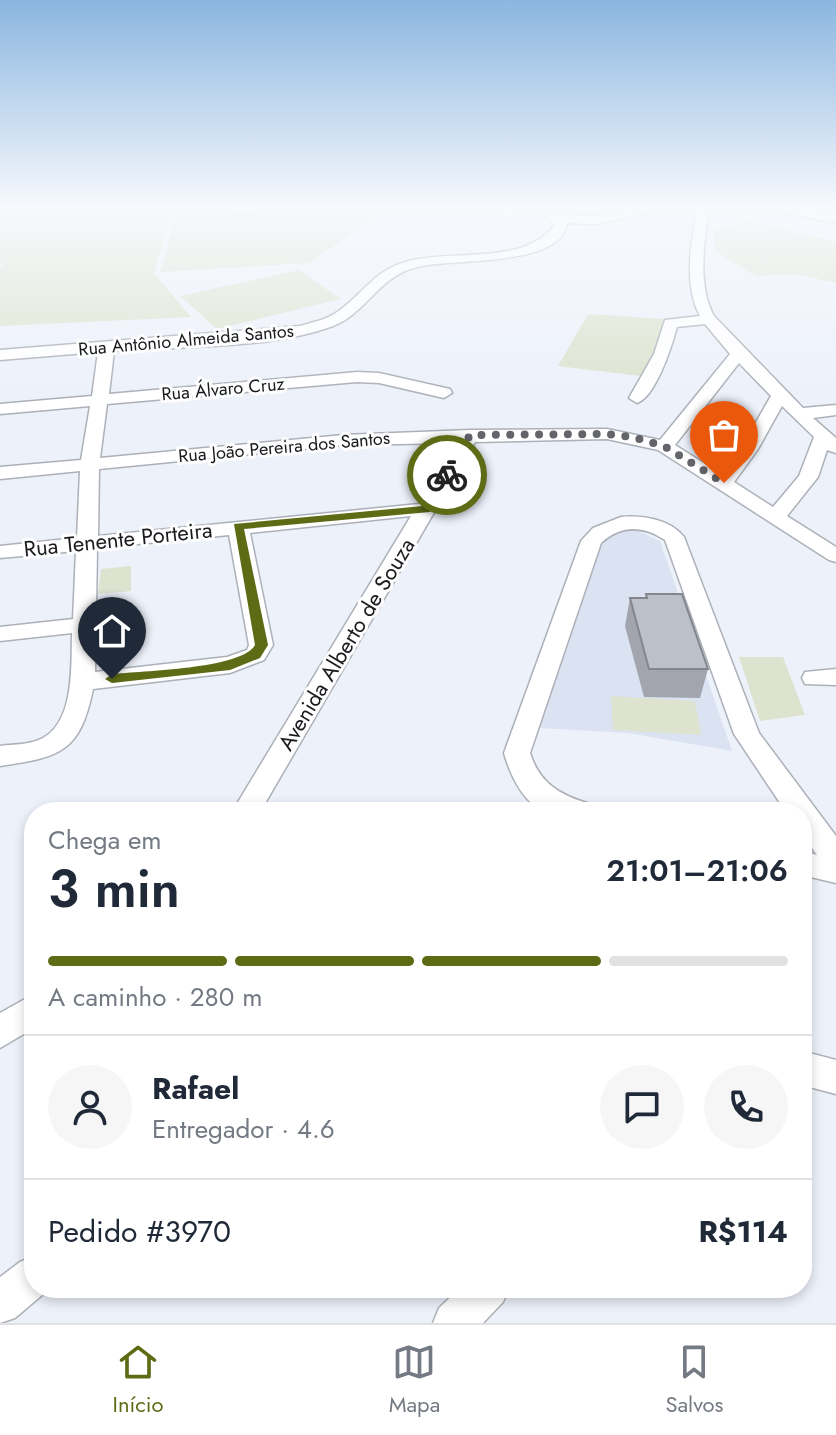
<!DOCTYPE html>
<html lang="pt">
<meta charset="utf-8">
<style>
:root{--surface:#fff;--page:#f6f6f7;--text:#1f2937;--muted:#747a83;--line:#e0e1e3;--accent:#5d6b15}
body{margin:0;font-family:Jost,sans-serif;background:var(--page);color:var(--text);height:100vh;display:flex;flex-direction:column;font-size:30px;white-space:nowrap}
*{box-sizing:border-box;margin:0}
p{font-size:26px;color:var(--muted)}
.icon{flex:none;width:44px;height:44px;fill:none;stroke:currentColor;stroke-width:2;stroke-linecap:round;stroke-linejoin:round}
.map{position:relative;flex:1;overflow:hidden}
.drawer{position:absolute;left:24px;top:802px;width:788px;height:496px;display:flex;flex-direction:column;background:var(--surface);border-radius:32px;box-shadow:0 4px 12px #0003}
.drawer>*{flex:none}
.pin{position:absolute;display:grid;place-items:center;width:68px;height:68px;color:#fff;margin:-82px -34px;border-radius:50% 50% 50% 0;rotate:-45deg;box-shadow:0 0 8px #0007}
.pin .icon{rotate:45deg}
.courier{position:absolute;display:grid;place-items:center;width:80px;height:80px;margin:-40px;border:6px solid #5d6b15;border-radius:50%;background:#fff;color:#222;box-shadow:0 2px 10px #0007}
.overview em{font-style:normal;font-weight:600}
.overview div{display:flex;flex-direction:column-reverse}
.overview{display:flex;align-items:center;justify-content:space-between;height:136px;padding:0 24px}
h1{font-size:52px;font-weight:600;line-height:60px}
.bar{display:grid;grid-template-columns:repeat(4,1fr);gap:12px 8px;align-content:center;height:96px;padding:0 24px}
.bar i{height:10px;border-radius:6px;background:var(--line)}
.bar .active{background:var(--accent)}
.bar p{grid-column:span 4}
.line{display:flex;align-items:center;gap:20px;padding:0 24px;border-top:2px solid var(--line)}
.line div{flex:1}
.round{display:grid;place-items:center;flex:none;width:84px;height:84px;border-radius:42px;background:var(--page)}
.tabs{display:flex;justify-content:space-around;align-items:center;height:112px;border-top:2px solid var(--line);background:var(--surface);font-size:22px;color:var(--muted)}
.tabs a{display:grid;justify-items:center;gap:4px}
.tabs .active{color:var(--accent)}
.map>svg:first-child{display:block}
</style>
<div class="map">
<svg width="836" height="1323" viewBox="0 0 836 1323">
<rect width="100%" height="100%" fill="#edf1fa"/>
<polygon fill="#dbe3f2" points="629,527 660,541 732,751 628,733 539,728 603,536"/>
<g fill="#dde3cf">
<polygon points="0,206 174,206 154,273 191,317 0,326 0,268 3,264 0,263"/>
<polygon points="179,206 391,206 309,263 160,272"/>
<polygon points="749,221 836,242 836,283 796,274 756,276 715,251 714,231"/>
<polygon points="299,270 341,299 217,329 180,296"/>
<polygon points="588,314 664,319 648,368 649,377 558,366"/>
<polygon points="131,566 131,591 98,594 101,569"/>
<polygon points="739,657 783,657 805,715 760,721"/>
<polygon points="611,696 695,701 701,735 613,730"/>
</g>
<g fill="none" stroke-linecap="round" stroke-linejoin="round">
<g stroke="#acb0b8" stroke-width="3">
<g id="minor">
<polygon points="212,206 279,206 245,215"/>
<path d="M654 206 665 209 596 224 567 223C562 268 450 258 417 267 377 277 367 313 333 326 272 349 181 346 114 351L109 394 357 372 379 373 450 389 452 393 444 398 379 383 357 382 107 404 100 458 343 435 470 430 607 429 660 440 730 354 705 324 677 327C672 345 656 397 637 403L629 398 654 354 665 320 700 316C683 285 691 240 698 206H710C704 240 697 285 714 316L803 408 836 405V415L813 418 836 438V453L827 450 818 477 787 516 836 547V562L829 560 658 450 607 439 475 442 260 812H232L411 516 250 533 273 645 264 660 230 673 93 689C80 753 60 757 0 766V746C14 744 30 745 43 738 75 720 71 665 72 633L0 641V627L73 619 76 551 0 558V546L77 538 80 471 0 479V467L81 460 90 406 0 414V404L92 396 98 352 0 360V350L300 326C314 322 329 319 340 310 367 290 374 270 409 261 455 249 523 266 555 225L544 212 546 209H554L560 215 596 216ZM739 363 771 396 741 448 721 474 675 445ZM782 406 814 437 799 476 773 507 734 482 758 449ZM456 443 419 504 98 536 99 469 343 445ZM229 535 249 645 247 650 227 657 95 672 97 548Z"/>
<polygon points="750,206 780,206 836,215 836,223"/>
<path d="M621 517C642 515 670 519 684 537L759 733 836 836V883L802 875V851L817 855 802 834V812H786L734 734 665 540C642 525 621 525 601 543L530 753C540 784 560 795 590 804L594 812C580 812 563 815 549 812 524 807 510 774 504 753L581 541 593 528Z"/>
<polygon points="836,669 836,685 805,684 802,678 805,672"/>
<polygon points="34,994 34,1028 0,1048 0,1013"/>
<polygon points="802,1051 836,1060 836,1094 802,1085"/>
<polygon points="34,1256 34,1288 49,1288 48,1290 15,1318 0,1323 0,1277 20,1262"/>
<polygon points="460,1288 509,1288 503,1302 483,1323 433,1323 439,1308"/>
</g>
</g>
<use href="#minor" fill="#fff" fill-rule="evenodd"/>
</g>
<polygon fill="#a2a5ad" points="646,594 708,669 700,698 644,697 625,626 630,598 645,598"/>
<polygon fill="#bcc0c9" stroke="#84868d" stroke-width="2" points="646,594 682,594 708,669 649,669 630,598 647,598"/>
<linearGradient id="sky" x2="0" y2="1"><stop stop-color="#8bb6e0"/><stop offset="0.53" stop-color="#f7f9fd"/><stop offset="1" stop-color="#f7f9fd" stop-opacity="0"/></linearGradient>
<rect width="836" height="392" fill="url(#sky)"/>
<path fill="#5d6b15" d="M447 472 452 475 430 512 244 529 268 645 260 658 230 670 112 683 105 679 112 674C141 671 242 669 255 645L234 524 423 506 441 475Z"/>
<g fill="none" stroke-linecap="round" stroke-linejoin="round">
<polyline stroke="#63656a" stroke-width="8" stroke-dasharray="0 14.4" points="447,475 470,435 607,434 632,437 664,446 724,483"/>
</g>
<g text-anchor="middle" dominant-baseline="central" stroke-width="6" stroke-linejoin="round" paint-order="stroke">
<g font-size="18" fill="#181a1d" stroke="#fefefe">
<text transform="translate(186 340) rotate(-5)">Rua Antônio Almeida Santos</text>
<text transform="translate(223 389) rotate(-5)">Rua Álvaro Cruz</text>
<text transform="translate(284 447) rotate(-5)">Rua João Pereira dos Santos</text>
</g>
<g font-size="22" fill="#181a1d" stroke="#fefefe">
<text transform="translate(118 539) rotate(-6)">Rua Tenente Porteira</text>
<text transform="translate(346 644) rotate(-59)">Avenida Alberto de Souza</text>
</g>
</g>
</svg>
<div class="pin" style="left:724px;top:483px;background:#ea580c"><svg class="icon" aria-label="bag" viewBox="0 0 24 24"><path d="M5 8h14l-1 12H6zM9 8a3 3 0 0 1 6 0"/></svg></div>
<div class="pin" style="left:112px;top:679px;background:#1f2937"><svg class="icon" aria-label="home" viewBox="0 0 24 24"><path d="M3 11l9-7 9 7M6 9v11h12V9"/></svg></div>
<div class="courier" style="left:447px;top:475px"><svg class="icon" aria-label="bike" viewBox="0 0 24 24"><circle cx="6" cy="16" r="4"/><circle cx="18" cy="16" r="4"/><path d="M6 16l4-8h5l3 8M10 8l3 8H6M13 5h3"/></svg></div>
<section class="drawer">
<div class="overview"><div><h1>3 min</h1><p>Chega em</p></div><em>21:01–21:06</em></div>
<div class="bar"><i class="active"></i><i class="active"></i><i class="active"></i><i></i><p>A caminho · 280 m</p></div>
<div class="line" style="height:144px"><a class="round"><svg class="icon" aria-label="person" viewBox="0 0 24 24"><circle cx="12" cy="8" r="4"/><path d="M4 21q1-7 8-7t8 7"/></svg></a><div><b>Rafael</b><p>Entregador · 4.6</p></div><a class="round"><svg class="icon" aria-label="chat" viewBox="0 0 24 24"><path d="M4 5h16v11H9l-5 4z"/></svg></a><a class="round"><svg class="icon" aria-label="phone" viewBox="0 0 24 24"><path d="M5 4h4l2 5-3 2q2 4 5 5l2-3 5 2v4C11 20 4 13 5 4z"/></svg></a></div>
<div class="line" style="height:104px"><div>Pedido #3970</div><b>R$114</b></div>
</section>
</div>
<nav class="tabs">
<a class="active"><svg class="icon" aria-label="home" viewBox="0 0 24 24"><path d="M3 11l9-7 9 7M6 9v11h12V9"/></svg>Início</a>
<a><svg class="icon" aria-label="map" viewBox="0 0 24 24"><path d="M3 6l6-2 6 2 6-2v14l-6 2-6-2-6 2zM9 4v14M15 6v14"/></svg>Mapa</a>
<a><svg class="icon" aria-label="saved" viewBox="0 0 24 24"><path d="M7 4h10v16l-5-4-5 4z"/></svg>Salvos</a>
</nav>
